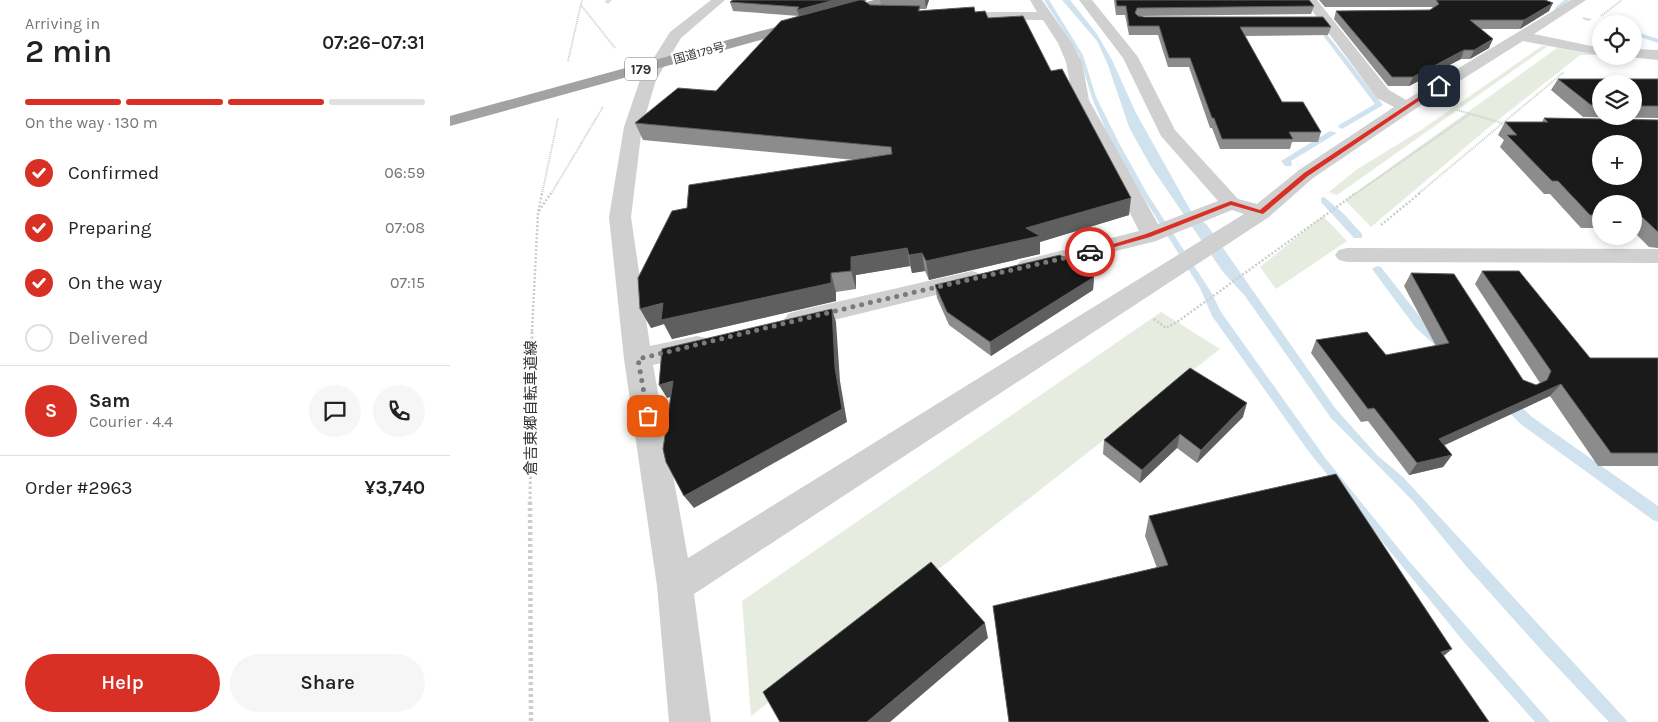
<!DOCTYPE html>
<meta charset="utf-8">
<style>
:root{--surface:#fff;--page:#f6f6f6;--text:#222;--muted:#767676;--line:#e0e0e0;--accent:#d93025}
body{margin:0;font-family:Karla,"Noto Sans JP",sans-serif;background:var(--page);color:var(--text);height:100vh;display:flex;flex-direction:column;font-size:19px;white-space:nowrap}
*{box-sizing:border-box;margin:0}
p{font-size:16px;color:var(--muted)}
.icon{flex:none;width:28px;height:28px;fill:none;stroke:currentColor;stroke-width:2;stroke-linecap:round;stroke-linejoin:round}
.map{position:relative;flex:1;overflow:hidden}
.details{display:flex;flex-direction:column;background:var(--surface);width:450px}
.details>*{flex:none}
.fabs{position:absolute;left:1142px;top:15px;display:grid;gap:10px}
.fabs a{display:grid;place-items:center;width:50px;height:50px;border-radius:50%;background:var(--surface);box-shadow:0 2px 8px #0003;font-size:25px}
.pin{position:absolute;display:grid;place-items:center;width:42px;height:42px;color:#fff;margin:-21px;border-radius:10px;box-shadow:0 2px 8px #0006}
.courier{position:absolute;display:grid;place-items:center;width:50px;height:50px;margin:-25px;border:4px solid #d93025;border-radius:50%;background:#fff;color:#222;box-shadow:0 1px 6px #0007}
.overview em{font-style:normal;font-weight:600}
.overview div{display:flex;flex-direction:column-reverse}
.overview{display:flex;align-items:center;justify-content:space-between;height:85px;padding:0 25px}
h1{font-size:32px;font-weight:600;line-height:38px}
.bar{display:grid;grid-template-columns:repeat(4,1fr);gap:8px 5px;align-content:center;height:60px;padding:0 25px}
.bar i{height:6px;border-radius:4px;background:var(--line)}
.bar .current{background:var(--accent)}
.bar p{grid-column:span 4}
.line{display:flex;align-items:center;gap:12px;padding:0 25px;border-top:1px solid var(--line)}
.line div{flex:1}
.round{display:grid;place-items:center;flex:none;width:52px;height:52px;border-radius:26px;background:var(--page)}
ol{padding:0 25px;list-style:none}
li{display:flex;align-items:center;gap:15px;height:55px}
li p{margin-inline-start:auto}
li .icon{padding:5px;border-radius:50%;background:var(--accent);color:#fff;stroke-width:4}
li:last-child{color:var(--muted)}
li i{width:28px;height:28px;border:2px solid var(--line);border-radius:50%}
.cta{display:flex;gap:10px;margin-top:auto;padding:10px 25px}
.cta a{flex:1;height:58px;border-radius:30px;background:var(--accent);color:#fff;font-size:20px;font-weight:600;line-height:58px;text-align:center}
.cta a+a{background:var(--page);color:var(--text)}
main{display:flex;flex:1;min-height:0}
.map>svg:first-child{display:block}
</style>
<main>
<section class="details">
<div class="overview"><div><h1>2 min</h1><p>Arriving in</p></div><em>07:26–07:31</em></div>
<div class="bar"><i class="current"></i><i class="current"></i><i class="current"></i><i></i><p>On the way · 130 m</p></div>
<ol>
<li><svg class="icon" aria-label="check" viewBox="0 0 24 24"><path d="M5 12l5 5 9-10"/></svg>Confirmed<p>06:59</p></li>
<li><svg class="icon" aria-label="check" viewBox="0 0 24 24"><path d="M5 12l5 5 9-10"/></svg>Preparing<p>07:08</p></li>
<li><svg class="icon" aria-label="check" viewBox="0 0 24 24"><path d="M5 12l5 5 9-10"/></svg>On the way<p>07:15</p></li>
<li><i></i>Delivered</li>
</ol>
<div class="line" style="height:90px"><b class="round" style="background:var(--accent);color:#fff">S</b><div><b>Sam</b><p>Courier · 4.4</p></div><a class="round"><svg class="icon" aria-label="chat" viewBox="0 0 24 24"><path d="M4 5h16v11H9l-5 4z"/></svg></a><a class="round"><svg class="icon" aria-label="phone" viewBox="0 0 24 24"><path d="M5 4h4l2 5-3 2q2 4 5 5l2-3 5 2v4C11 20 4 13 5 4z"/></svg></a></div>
<div class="line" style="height:65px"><div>Order #2963</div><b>¥3,740</b></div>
<div class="cta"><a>Help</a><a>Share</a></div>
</section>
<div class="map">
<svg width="1208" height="722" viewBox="0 0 1208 722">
<rect width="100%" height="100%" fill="#fff"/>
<g fill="#e6ecdf">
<polygon points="1092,46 1098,46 887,195 879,192 906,170 971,130"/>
<polygon points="1107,48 1147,55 1130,55 1038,128 921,227 895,200"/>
<polygon points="873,216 897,241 826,289 810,267"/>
<polygon points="711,312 770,349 301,716 292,601"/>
</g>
<g fill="#cfe2ee">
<polygon points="594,0 599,0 633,55 646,97 670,145 698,195 761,292 771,312 876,459 958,560 1100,722 1085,722 1014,642 859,452 762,316 750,288 687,187 658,135 642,98 629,55"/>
<polygon points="612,0 620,0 647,34 662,60 686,113 742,213 757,225 885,408 927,455 953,477 1178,722 1159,722 1094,653 1016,566 962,500 881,418 795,296 773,272 700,165 679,127 658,65 647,41"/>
</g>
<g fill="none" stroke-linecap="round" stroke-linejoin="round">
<g fill="#cfe2ee" fill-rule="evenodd">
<polygon points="156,0 162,0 158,4 155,2"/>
<polygon points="1114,0 1120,0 1111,8 1112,11 1105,10 1105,8"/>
<polygon points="1132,17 1142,19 1139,21 1134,20"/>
<polygon points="1152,21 1158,24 1150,24 1150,22"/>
<polygon points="872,28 933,105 892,129 888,127 889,125 925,104 869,30"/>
<polygon points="1184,31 1208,39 1208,43 1184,35"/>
<polygon points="880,131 887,133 841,161 842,164 841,166 835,166 831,161"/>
<polygon points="874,197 893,213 912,234 912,238 904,238 871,202 871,198"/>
<polygon points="927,266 931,267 974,322 994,340 996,343 994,346 986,346 966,328 922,269"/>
<polygon points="1056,396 1061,397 1082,417 1208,506 1208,522 1203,520 1072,425 1051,405 1049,401 1051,397"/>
</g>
<g stroke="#cdcdcd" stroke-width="2" stroke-dasharray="1 1" stroke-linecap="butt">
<polyline points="131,5 165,48"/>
<polyline points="1151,16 1172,0"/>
<polyline points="118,61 132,0"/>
<polyline points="1007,110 1052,123"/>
<polyline points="92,194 108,118"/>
<polyline points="101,194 153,107"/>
<polyline points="905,194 1020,114"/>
<polyline points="968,194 1114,72"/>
</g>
<g stroke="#cdcdcd" stroke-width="2.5" stroke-dasharray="2 2" stroke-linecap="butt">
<polyline points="89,211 101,193"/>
<polyline points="931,225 970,193"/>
<polyline points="704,319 716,328 727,322 906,193"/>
<polyline points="82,331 88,213 92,193"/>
</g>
<polyline stroke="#cdcdcd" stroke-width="3" stroke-dasharray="2.5 2.5" stroke-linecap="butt" points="80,504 82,329"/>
<polyline stroke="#cdcdcd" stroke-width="4.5" stroke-dasharray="3 3" stroke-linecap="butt" points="80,502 81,722"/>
<g fill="#d0d0d0" fill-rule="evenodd">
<polygon points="261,0 275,0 231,38 206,80 192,127 181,217 200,346 247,336 256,338 260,345 256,352 203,365 238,558 794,214 782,210 706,241 578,273 570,271 566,266 570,261 689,231 623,100 616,62 608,43 593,20 500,19 493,15 495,12 587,12 580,0 592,0 622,43 632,62 639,100 708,224 768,201 711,136 673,58 629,0 642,0 688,57 725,130 788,199 807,204 849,170 944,107 927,98 854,0 867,0 939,90 956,100 1121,0 1136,0 1084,34 1151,48 1152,56 1073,41 962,111 863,178 819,217 244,594 261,722 219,722 207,586 174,359 159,217 174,127 190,80 220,32"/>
<polygon points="1184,49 1208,50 1208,60 1179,57 1184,56"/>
<polygon points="897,248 1208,249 1208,263 897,262 889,260 885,255 889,250"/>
<polygon points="522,271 531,274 534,279 531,284 347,329 338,326 334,320 338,314 347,311"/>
</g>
<polygon fill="#a2a2a2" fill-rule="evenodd" points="424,0 445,0 444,3 0,126 0,116"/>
</g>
<g fill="#8c8c8c" fill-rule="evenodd">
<polygon points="283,0 417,0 414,1 420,5 431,5 430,0 479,0 476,9 470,9 470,11 525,12 538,18 601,71 679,215 590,242 590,254 479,280 475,271 462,273 460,266 406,275 406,289 386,292 386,301 222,339 214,324 201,328 237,208 405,160 193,140 185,123 266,91 349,16 283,11 280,2"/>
<polygon points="664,0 859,0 864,6 861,14 688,16 694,17 881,27 878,35 795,36 832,102 871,132 868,142 842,142 840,149 770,149 762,128 760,128 739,67 718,67 708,35 679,35 675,15 666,15"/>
<polygon points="869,0 1095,0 1099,11 1070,29 1031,29 1039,48 1020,59 1011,59 959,86 938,86 884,19 886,11 980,10 983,8 982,7 875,7"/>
<path d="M1108 79H1208V118L1133 117 1101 90ZM1151 84H1184V116H1151Z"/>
<polygon points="1094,118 1208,120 1208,248 1199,247 1184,232 1184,204 1151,204 1151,228 1131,228 1100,194 1094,194 1050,147 1054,140 1048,135 1055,122 1092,122"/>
<polygon points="1032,271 1140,358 1208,358 1208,466 1148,466 1100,396 994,445 1002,455 993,467 959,475 918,421 911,422 861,353 866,340 936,355 986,346 954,286 961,273 1073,380 1086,385 1090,383 1025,284"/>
<polygon points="644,277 643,290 541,356 499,325 487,298 485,285"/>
<polygon points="793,417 747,463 727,448 690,483 653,454 654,440"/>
<polygon points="699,516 994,656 707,568 695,536"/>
</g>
<g fill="#5f5f5f">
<polygon points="384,0 417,0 350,18 347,10"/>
<polygon points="475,0 479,0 476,9"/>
<polygon points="1103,3 1099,11 1070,29 1074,20"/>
<polygon points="1043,39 1039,48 1020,59 1024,50"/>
<polygon points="1014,50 1011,59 959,86 963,77"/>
<polygon points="681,198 679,215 590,242 590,254 479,280 476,261 576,228"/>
<polygon points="457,248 460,266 406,275 406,289 401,271 401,257"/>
<polygon points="472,253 475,271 462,273 459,255"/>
<polygon points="381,273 386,292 386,301 222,339 214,324 201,328 190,309 213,303"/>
<polygon points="644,277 643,290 541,356 540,342"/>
<polygon points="382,309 386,322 390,381 397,422 244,508 234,496"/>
<polygon points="223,381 232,394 217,398 209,385"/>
<polygon points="1111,384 1100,396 980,452 989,439"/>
<polygon points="797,403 793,417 747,463 751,450"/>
<polygon points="730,434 727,448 690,483 692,470"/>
<polygon points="1002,455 993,467 959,475 967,463"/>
<polygon points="535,623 538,638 440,722 417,722"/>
<polygon points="1002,649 983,665 991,652"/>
</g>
<g fill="#1a1a1a" stroke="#5f5f5f" fill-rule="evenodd">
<polygon points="283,0 384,0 347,10 349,7 280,2"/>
<polygon points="409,0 413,0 420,5 470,6 468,11 524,7 525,12 535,11 538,18 573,16 601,71 612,69 681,198 576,228 590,236 476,261 472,253 459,255 457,248 401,257 401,271 381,273 381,283 211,320 213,303 190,309 188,278 222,211 237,208 239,185 442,154 441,147 185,123 228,88 266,91 331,21"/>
<polygon points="666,0 859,0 864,6 687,8 685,13 688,16 694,17 873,17 881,27 790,27 832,102 853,102 871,132 839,132 843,139 772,139 764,118 762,118 740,58 719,58 709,26 679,26 676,6 667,6"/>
<polygon points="986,0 1095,0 1103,3 1074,20 1020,20 1043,39 1024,50 1014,50 963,77 942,77 886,11 980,10 989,4"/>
<polygon points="1108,79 1208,79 1208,106 1184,106 1184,84 1151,84 1151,105 1141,105"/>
<path d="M1094 118 1208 120V232L1189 214H1184V204H1151V215H1140L1108 181H1102L1057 135H1067L1055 122H1098ZM1151 144H1184V176H1151Z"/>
<polygon points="610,255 644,277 540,342 497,312 485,285"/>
<polygon points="1032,271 1069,271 1140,358 1208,358 1208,453 1161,453 1111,384 989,439 1002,455 967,463 924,408 918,409 866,340 917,332 936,355 999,343 961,273 1004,274 1073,380 1086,385 1097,380 1101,371"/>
<polygon points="382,309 385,368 392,409 234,496 216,462 213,449 223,381 209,385 212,349"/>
<polygon points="740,368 797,403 751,450 730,434 692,470 654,440"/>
<polygon points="886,474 1002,649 991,652 1039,722 559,722 543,606 718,565 699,516"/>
<polygon points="481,562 535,623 417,722 330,722 313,692"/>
</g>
<polygon fill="#d93025" points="987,85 991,86 858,176 813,214 781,205 700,237 640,254 637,252 696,234 781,201 810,210 854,173"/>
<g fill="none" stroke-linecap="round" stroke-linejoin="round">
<polyline stroke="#7a7a7a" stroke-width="5" stroke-dasharray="0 9" points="198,416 188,359 431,300 640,252"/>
</g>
<g text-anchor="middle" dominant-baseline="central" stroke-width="5" stroke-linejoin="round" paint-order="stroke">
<g font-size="12" fill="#333" stroke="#fff">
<text transform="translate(249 53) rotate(-15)">国道179号</text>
</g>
<rect fill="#fff" stroke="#707070" stroke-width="1" x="175" y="57.5" width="32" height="23" rx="4"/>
<g font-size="14" font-weight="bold" fill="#333">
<text x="191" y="69">179</text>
</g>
<g font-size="15" fill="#333" stroke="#fff">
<text transform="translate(81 408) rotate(-90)">倉吉東郷自転車道線</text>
</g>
</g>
</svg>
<div class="fabs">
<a><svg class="icon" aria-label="locate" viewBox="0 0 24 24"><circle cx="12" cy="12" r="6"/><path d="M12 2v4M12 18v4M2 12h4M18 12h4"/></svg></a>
<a><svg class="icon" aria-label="layers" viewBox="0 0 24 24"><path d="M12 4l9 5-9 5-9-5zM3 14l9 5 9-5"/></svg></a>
<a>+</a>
<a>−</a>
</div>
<div class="pin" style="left:198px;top:416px;background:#ea580c"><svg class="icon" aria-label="bag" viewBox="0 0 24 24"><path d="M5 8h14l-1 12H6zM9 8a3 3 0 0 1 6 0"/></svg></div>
<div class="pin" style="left:989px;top:86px;background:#1f2937"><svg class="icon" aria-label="home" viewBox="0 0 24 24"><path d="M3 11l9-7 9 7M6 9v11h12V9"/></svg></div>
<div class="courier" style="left:640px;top:252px"><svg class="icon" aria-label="car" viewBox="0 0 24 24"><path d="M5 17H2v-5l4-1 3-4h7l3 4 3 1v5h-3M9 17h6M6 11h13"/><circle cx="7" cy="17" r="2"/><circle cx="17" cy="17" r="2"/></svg></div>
</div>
</main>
